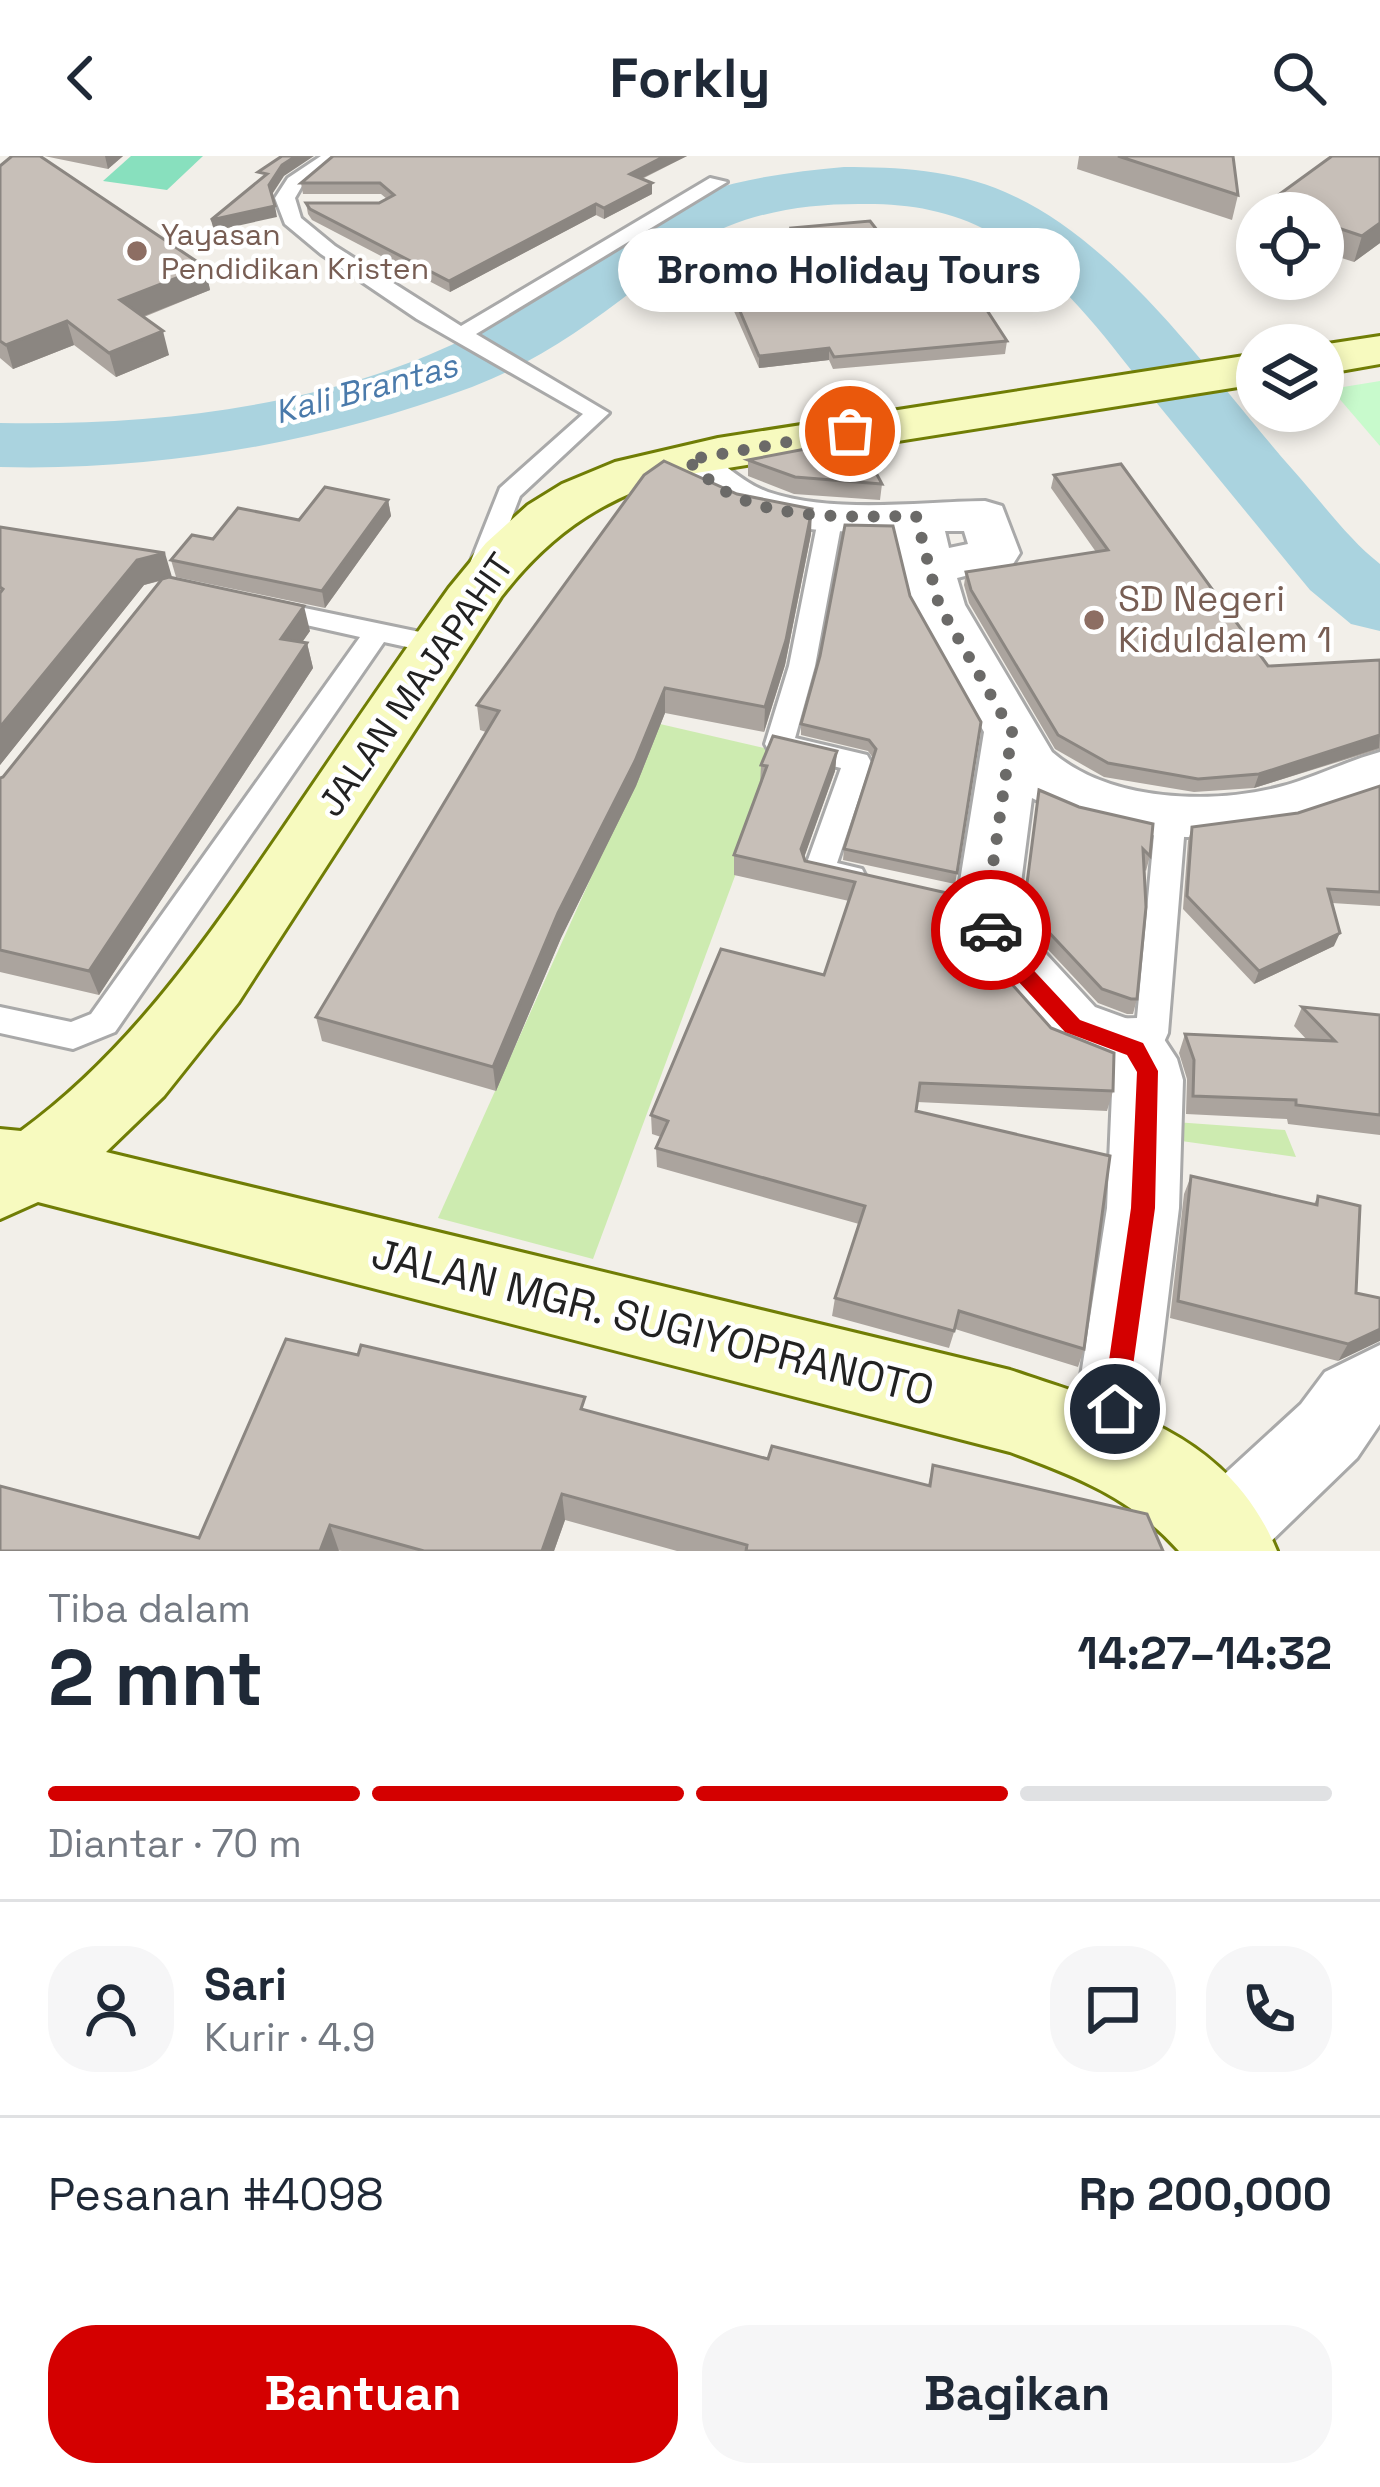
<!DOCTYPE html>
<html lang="id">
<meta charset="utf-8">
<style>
:root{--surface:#fff;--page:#f6f6f7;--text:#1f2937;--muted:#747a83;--line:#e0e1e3;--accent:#d40000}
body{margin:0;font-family:"Space Grotesk",sans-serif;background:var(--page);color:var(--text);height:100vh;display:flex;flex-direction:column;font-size:45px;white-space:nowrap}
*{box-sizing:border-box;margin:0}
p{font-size:39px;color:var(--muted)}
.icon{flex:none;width:66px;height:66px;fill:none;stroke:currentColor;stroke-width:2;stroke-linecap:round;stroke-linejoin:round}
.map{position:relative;height:1395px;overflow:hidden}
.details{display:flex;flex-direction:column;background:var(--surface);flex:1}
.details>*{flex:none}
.buttons{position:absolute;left:1236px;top:36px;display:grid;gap:24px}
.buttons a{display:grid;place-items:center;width:108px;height:108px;border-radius:50%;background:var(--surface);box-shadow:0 6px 18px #0003;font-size:60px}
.pin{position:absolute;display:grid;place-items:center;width:102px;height:102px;color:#fff;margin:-51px;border:6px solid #fff;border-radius:50%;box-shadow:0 3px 12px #0007}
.courier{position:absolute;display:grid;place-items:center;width:120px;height:120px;margin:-60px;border:9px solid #d40000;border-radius:50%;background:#fff;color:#222;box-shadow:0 3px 15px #0007}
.bubble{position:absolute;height:84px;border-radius:42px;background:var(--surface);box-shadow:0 6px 18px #0003;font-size:39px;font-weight:600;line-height:84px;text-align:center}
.head em{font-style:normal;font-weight:600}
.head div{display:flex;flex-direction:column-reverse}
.head{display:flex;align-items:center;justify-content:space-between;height:204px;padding:0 48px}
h1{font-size:78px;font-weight:600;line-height:90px}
.bar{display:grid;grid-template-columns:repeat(4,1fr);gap:18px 12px;align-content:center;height:144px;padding:0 48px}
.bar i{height:15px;border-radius:9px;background:var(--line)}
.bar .active{background:var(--accent)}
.bar p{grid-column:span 4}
.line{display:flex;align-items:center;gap:30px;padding:0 48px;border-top:3px solid var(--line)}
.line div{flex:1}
.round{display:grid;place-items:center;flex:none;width:126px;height:126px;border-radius:48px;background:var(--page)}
.button{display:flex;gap:24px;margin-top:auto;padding:24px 48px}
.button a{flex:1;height:138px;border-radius:48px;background:var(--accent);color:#fff;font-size:48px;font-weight:600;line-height:138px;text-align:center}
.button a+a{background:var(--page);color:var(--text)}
header{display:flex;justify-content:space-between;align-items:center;height:156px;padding:0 48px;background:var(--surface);font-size:54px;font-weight:600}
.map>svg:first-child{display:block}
</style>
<header><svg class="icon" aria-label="back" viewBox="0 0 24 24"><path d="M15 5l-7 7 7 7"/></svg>Forkly<svg class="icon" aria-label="search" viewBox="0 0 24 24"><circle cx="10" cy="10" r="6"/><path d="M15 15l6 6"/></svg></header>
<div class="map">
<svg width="1380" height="1395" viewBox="0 0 1380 1395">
<rect width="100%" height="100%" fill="#f2efe9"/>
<g fill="#cdebb0">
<polygon points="660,568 781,596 593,1103 438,1062"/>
<polygon points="1161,965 1285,974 1296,1001 1160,982"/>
</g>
<polygon fill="#c8facc" points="1380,225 1380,290 1331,233"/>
<polygon fill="#88e0be" points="131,0 203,0 167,34 103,25"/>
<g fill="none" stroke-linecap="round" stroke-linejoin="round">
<path fill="#aad3df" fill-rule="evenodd" d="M844 11C897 11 955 14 1005 36 1121 86 1211 221 1293 314 1321 345 1347 382 1380 408V475L1351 468 1310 434C1260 373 1210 312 1160 251 1111 189 1060 116 990 76 951 55 911 48 867 48 807 47 745 56 693 88 672 101 654 118 635 133 585 172 532 208 472 231 322 287 160 315 0 311V267C154 270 326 251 466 182 510 160 551 133 590 104 610 89 628 72 649 60 708 27 777 17 844 11Z"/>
<g stroke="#a9a9a9" stroke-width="6">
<g id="lane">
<polygon points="321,0 343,0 302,30 295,42 301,62 335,90 461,170 710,22 727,26 476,178 609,257 520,340 487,426 478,428 465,420 500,332 583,258 417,163 321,98 285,68 275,42 288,22"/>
<polygon points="831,352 843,359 815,510 795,582 867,599 871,606 837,707 862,713 866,721 862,729 851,732 808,723 804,715 841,612 769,595 765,588 789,510 819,359"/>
<polygon points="266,444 439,480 452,489 439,498 384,486 115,876 73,893 0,877 0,851 71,866 91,858 360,481 257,458 253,452 257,446"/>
<polygon points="1171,647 1186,657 1168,877 1164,886 1152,890 1107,881 1103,872 1107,863 1137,862 1156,657"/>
</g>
</g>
<g stroke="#a9a9a9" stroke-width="6">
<g id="street">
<path d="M687 290C717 297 737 325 768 336 834 358 917 346 985 345L1002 350 1020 397 1013 408 957 422 965 449 1052 596C1110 646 1212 649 1283 630 1316 621 1347 605 1380 596V637C1259 684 1153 704 1032 642L1018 750 1022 772 1095 851 1158 874 1177 903 1183 924 1179 1052 1150 1291 1138 1318 1110 1329 1082 1318 1070 1291 1107 1052 1113 914 1049 889 970 798 961 781 956 750 984 576 913 449 895 376C818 377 712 374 663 304L670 294ZM945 375H964L968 388 949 392Z"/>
<polygon points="1380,1189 1380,1268 1357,1302 1261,1395 1189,1395 1181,1376 1193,1347 1301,1248 1325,1216"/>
</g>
</g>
<g stroke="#707d05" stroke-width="6">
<g id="secondary">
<polygon points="1380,180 1380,208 1323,218 1321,189"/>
<path d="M1257 198V228L690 318C609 337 551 376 501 441L238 847 164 940 106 996 1010 1214C1121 1252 1229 1277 1277 1395H1179C1132 1342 1076 1320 1010 1296L38 1046 0 1063V973L21 975C133 893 210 779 288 665 341 587 394 509 449 432L486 387 528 349 562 328 615 306 718 282Z"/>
</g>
</g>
<use href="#lane" fill="#fff" fill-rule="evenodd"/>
<use href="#street" fill="#fff" fill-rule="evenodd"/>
<use href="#secondary" fill="#f7fabf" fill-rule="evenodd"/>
</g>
<g fill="#aba49e">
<polygon points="44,0 123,0 108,13"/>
<polygon points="333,0 687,0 642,23 652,38 604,63 596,59 450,136 312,64 308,58 306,47 379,47 387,43 381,38 303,38 301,27"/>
<polygon points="1079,0 1233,0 1238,39 1232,64 1077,13"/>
<polygon points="1380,0 1380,87 1354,106 1323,96 1323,57 1263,57 1266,48"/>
<polygon points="0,10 205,111 210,134 144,161 169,199 116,221 74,189 13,213 0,202"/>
<polygon points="791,72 897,100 1007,185 1005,198 833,213 829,204 759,212 733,153 734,141 804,134 804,120 790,84"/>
<polygon points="748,304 882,328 880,344 794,338 748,320"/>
<polygon points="1054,319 1268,510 1380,504 1380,593 1254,632 1194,636 1104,621 1055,593 969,447 964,429 966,416 1096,396 1051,332"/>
<polygon points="388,344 391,360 325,452 176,421 171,404 213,383"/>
<polygon points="0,371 172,421 310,475 302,486 307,487 313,512 99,839 0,816 0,622 3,621 160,425 144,429 0,609"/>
<polygon points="811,378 785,509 764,576 665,557 636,630 561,782 496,935 322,885 316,861 486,576 480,574 477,549"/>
<polygon points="820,500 957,717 955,728 843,704 844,693 873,602 868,595 801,579 801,568"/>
<polygon points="837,595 835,615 804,701 805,705 956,739 970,781 1051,872 1113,935 1107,955 917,946 916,955 1084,1193 1078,1211 955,1173 949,1192 832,1160 835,1142 859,1068 657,1011 656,992 661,981 652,978 651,959 824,819 849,745 734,719 734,699 760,629 761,609"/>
<polygon points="1380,630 1380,750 1332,747 1334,790 1254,828 1183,753 1188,685 1192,671 1298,657"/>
<polygon points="1039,634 1079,651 1153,668 1150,700 1146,715 1144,713 1137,843 1133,858 1127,858 1098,847 1026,770 1023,750"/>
<polygon points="1302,851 1380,859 1380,979 1288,968 1287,963 1186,958 1187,923 1179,897 1185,878 1307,884 1294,870"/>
<polygon points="1191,1020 1314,1048 1318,1040 1356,1137 1380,1142 1338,1205 1170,1162 1184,1038"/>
<polygon points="586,1254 768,1303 928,1329 933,1309 1163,1395 677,1395 565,1364 554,1395 342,1395 199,1382"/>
</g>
<g fill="#8b8681">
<polygon points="105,0 123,0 108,13"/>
<polygon points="296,0 314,0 284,20 271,40 269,29 282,9"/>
<polygon points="665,0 687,0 630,28 630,18"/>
<polygon points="652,27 652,38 604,63 604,52"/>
<polygon points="596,48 596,59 450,136 449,125"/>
<polygon points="275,50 277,61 214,75 211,64"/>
<polygon points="1380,67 1380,87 1354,106 1362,80"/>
<polygon points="205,111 210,134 126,167 120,144"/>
<polygon points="67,165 74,189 13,213 6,189"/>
<polygon points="163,175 169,199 116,221 109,197"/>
<polygon points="829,192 829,204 759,212 759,200"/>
<polygon points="388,344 391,360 325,452 322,435"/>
<polygon points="812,353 811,378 785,509 764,576 765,551"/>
<polygon points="165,397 172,421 144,429 0,609 0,571 137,404"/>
<polygon points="304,450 310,475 287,508 281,483"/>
<polygon points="307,487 313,512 99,839 89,815"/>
<polygon points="665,532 665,557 636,630 561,782 496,935 493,911 558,757"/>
<polygon points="1380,579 1379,592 1254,632 1259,618"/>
<polygon points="837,595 835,615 800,713 801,693"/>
<polygon points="1340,777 1334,790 1254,828 1259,815"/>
<polygon points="1380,1173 1380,1185 1338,1205 1348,1188"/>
<polygon points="562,1338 565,1364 554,1395 542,1395"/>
<polygon points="330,1369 339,1395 320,1395"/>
</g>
<g fill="#c7bfb8" stroke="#8b8681" stroke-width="3">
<polygon points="12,0 40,0 205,111 120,144 163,175 109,197 67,165 6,189 0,185 0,10"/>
<polygon points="282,0 296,0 282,9 269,29 275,50 211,64 267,18 258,16"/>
<polygon points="333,0 665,0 630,18 652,27 604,52 596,48 449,125 310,53 306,47 379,47 394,39 380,27 301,27"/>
<polygon points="1118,0 1233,0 1238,39"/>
<polygon points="1332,0 1380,0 1380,67 1362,80 1323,67 1323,57 1293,57 1266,48"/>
<polygon points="870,65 897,100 949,96 1007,185 834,201 829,192 759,200 734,141 810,133 804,120 809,119 791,72"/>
<polygon points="858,283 882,328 795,321 748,304"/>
<polygon points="664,305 737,338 812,353 786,484 765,551 665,532 635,605 558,757 493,911 316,861 499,555 477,549 644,319"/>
<polygon points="1121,308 1268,510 1380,504 1380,579 1259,618 1198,623 1108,607 1058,579 971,434 966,416 1108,394 1054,319"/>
<polygon points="325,331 388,344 322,435 171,404 192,379 213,383 238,352 299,364"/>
<polygon points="845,369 893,370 910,440 981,566 957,717 844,693 876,593 869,584 801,568 820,500"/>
<polygon points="0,371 165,397 137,404 0,571 0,437 3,433 0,431"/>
<polygon points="169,421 304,450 281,483 307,487 89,815 0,794 0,622 3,621 162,423"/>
<polygon points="773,580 837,595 801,693 805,705 956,739 970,781 1051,872 1114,897 1113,935 920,927 916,955 1110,1000 1084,1193 959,1155 954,1175 835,1142 865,1050 656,992 668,965 651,959 721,793 824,819 855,726 734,699 767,610 761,609"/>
<polygon points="1380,630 1380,736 1328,733 1340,777 1259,815 1187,740 1192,671 1298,657"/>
<polygon points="1039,634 1079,651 1153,668 1150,700 1143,693 1146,751 1137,843 1131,843 1102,833 1029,755 1026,735"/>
<polygon points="1302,851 1380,859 1380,959 1296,949 1296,944 1193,940 1194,904 1185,878 1335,885"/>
<polygon points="1191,1020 1317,1049 1318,1040 1360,1050 1356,1137 1380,1142 1380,1173 1348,1188 1178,1145"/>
<polygon points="286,1183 358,1199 361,1189 585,1241 581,1253 768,1303 772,1290 930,1330 933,1309 1147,1358 1163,1395 746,1395 747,1389 562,1338 542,1395 424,1395 330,1369 320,1395 0,1395 0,1330 199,1382"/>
</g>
<polygon fill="#d40000" points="991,767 998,769 1007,786 1080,864 1143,887 1158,915 1155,1052 1127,1253 1124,1261 1115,1265 1106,1261 1102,1253 1131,1052 1137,916 1127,899 1065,876 992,797 981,774"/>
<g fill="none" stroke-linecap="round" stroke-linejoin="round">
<path stroke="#6b6a68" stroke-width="12" stroke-dasharray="0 21.6" d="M850 275 687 304C699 314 710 326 723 334 778 366 856 360 916 360L939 449 1012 576 987 750 991 774"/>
</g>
<g fill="#8d6e63" stroke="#fff" stroke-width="4.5">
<circle cx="137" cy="95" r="12"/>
<circle cx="1094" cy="464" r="12"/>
</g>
<g text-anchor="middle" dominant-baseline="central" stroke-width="9" stroke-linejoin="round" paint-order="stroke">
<g font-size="30" fill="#785e54" stroke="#fff" text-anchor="start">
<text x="161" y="78">Yayasan<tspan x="161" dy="34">Pendidikan Kristen</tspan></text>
</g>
<g font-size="33" font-style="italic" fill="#4a7aab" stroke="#fff">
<text transform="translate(366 233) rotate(-15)">Kali Brantas</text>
</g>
<g font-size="36" fill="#785e54" stroke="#fff" text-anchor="start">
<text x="1118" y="443">SD Negeri<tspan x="1118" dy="41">Kiduldalem 1</tspan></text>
</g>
<g font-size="36" fill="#222" stroke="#fff">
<text transform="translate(416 529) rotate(-55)">JALAN MAJAPAHIT</text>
</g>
<g font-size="42" fill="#222" stroke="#fff">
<text transform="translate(653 1166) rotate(14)">JALAN MGR. SUGIYOPRANOTO</text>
</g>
</g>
</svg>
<div class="buttons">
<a><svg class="icon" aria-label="locate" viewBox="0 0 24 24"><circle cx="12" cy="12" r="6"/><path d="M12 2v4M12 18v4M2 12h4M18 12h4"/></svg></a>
<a><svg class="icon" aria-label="layers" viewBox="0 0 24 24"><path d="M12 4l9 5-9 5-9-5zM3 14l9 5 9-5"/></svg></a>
</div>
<div class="pin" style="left:850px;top:275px;background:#ea580c"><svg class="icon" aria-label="bag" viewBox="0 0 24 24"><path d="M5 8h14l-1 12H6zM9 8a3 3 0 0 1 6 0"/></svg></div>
<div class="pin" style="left:1115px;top:1253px;background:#1f2937"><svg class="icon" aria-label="home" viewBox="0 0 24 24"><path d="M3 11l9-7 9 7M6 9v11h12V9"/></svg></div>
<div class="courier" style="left:991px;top:774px"><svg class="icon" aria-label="car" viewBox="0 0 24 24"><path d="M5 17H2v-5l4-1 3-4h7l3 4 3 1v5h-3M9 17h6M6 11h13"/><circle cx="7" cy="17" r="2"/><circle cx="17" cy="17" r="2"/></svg></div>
<div class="bubble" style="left:618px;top:72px;width:462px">Bromo Holiday Tours</div>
</div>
<section class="details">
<div class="head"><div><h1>2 mnt</h1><p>Tiba dalam</p></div><em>14:27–14:32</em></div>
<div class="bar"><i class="active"></i><i class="active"></i><i class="active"></i><i></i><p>Diantar · 70 m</p></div>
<div class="line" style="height:216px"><a class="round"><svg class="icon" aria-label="person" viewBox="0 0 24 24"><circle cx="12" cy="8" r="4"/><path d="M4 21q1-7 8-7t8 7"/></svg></a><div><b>Sari</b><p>Kurir · 4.9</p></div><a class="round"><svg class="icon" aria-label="chat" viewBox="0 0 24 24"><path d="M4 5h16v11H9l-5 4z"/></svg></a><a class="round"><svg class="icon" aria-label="phone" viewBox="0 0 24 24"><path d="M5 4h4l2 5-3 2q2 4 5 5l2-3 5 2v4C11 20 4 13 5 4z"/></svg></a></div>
<div class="line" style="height:156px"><div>Pesanan #4098</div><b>Rp 200,000</b></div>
<div class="button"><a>Bantuan</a><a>Bagikan</a></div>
</section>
